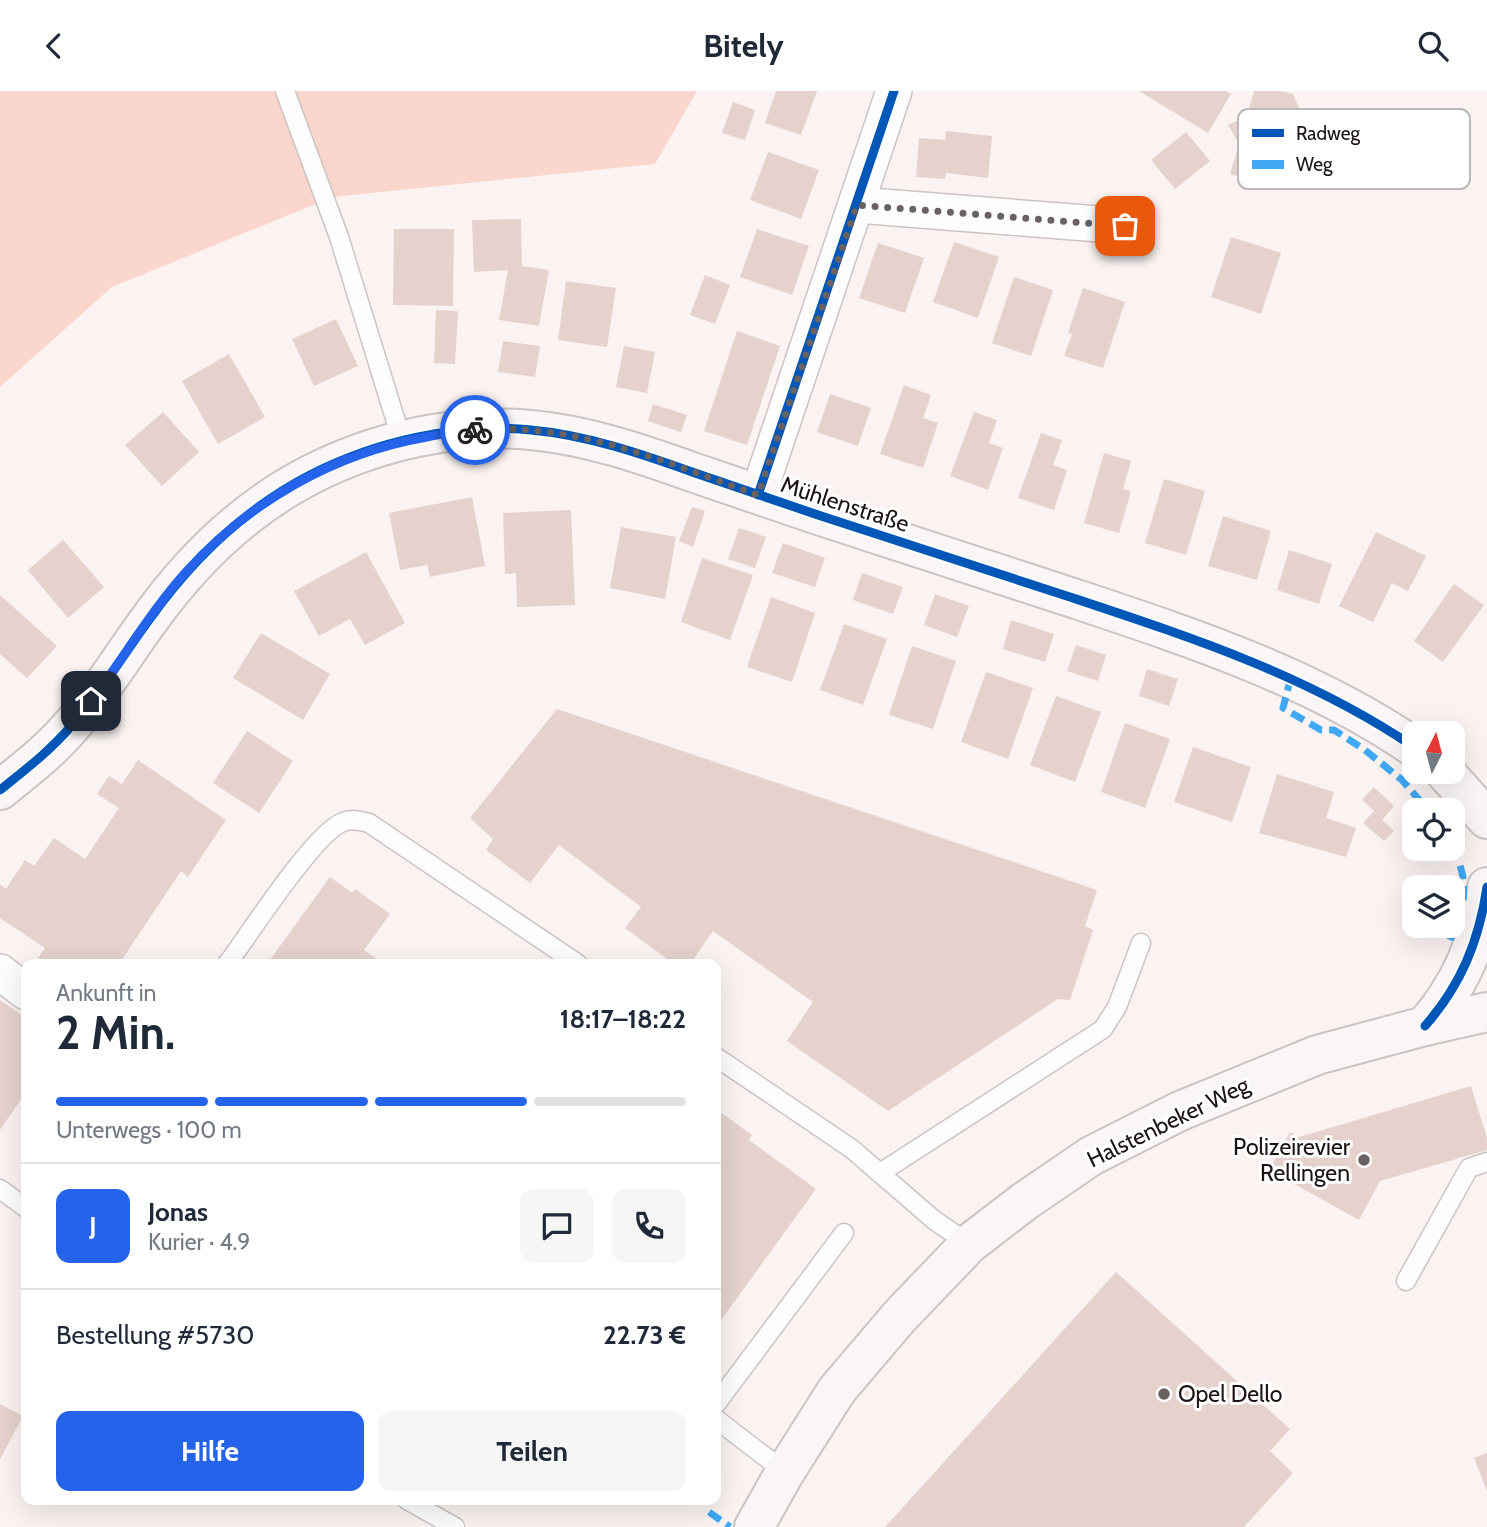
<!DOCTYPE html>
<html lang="de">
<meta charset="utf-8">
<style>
:root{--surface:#fff;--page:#f6f6f7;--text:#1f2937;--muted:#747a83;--line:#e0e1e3;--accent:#2563eb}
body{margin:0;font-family:Cabin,sans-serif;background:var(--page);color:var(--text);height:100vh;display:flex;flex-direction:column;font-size:26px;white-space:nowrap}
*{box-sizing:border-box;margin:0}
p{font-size:23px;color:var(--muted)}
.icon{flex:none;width:38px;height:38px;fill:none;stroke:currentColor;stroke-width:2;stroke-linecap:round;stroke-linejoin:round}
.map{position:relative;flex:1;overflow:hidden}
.side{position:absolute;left:21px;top:868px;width:700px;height:546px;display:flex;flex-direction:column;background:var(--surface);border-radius:14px;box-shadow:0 7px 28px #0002}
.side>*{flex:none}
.needle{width:46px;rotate:6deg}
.buttons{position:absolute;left:1402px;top:630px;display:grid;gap:14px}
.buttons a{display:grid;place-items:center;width:63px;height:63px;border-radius:14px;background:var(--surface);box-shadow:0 7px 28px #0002;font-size:35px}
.pin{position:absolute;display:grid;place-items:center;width:60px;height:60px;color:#fff;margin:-30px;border-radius:14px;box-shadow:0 4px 10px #0006}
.courier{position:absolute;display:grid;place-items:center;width:70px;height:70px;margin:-35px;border:5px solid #2563eb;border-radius:50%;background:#fff;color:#222;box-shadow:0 2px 9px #0007}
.head em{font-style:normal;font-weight:700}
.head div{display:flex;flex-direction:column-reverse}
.head{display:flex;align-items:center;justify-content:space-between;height:119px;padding:0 35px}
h1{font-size:46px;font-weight:700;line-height:52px}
.bar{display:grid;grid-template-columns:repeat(4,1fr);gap:10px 7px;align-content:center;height:84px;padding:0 35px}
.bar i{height:9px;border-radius:5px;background:var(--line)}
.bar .on{background:var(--accent)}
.bar p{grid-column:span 4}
.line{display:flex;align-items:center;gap:18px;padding:0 35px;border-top:2px solid var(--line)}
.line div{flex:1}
.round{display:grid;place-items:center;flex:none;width:74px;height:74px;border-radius:14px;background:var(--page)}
.action{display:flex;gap:14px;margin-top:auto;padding:14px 35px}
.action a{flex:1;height:80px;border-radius:14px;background:var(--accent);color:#fff;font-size:28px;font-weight:700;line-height:80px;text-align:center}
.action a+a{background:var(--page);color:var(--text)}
header{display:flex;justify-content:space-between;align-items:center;height:91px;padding:0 35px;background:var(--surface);font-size:32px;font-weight:700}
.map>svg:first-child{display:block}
</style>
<header><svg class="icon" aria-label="back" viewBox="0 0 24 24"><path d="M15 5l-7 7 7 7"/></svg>Bitely<svg class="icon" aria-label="search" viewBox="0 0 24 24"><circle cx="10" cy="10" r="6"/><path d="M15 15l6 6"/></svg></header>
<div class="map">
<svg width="1487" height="1436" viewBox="0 0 1487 1436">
<rect width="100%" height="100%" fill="#faf3f2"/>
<polygon fill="#fbd6cc" points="0,0 697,0 655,73 333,106 112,196 0,296"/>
<g fill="#e5d2cd">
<polygon points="776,0 817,0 801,44 765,32"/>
<polygon points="1139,0 1226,0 1231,3 1208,42"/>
<polygon points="1254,0 1281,0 1293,3 1299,17 1328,25 1314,68 1290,61 1274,69 1267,93 1230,83 1239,53 1228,34 1247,25"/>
<polygon points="733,11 755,19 745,49 722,42"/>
<polygon points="946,40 992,45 988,87 946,82 945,88 916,86 919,47 945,49"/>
<polygon points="1186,41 1210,70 1175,98 1151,69"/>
<polygon points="768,61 819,79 801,128 750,109"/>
<polygon points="521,128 522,175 549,179 539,235 499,229 508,179 474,181 472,129"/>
<polygon points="394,138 454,138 453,215 393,214"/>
<polygon points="757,138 809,155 792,204 740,186"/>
<polygon points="1231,146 1281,162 1261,223 1211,206"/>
<polygon points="954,151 999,166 978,227 933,211"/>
<polygon points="878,152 924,167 905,222 859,207"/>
<polygon points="705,184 730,194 715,233 690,224"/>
<polygon points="1014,186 1053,199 1031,265 992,252"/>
<polygon points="566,190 616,197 607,256 558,249"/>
<polygon points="1083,197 1125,211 1103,277 1064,265 1072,243 1068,242"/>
<polygon points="436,219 458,220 455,273 434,272"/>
<polygon points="336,228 358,275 314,295 292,248"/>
<polygon points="737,240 780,255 747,354 704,340"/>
<polygon points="503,250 540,255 535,286 498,281"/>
<polygon points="624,255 655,261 647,302 616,296"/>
<polygon points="229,263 265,326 218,353 182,290"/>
<polygon points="904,294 931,304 923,327 938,332 923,377 880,363"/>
<polygon points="830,303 871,317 858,355 817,341"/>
<polygon points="653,313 687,324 681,341 648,330"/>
<polygon points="163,321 199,361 162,395 125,354"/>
<polygon points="974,321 997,329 989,352 1003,357 988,399 950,385"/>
<polygon points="1041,342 1062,349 1053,374 1067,379 1054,419 1018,407"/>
<polygon points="1104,362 1131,370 1123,398 1131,400 1119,442 1084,432"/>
<polygon points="1164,388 1205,400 1186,464 1145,452"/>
<polygon points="472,406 485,475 430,486 427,474 400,479 389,422"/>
<polygon points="692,416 705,420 693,456 679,450"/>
<polygon points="571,419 575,514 517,516 516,482 505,483 503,422"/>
<polygon points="1223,425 1271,440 1257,489 1208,475"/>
<polygon points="621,436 676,446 665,508 610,497"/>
<polygon points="739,437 766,446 755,477 728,468"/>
<polygon points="1376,441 1426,465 1408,500 1392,492 1373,531 1339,515"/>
<polygon points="63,449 104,496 68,527 28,479"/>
<polygon points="783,452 825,467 815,496 772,482"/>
<polygon points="1289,459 1332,473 1319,513 1277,499"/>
<polygon points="366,461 405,532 365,554 350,528 319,545 294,500"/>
<polygon points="702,467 753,484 730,549 681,531"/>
<polygon points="862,482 903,496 893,523 853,509"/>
<polygon points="1454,493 1484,514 1443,571 1414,550"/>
<polygon points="935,503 969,515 957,546 924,534"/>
<polygon points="0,504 57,555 27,587 0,563"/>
<polygon points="771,506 815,522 792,591 747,576"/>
<polygon points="1011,529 1054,543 1045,571 1003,558"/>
<polygon points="844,533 887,548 863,614 820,599"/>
<polygon points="261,542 330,583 303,629 233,587"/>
<polygon points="1076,554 1106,564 1098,590 1067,580"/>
<polygon points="912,555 956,570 933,638 889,624"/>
<polygon points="1147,578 1178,588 1169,615 1139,605"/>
<polygon points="986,581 1033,597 1008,668 961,651"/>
<polygon points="1056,605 1101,621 1075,691 1030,674"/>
<polygon points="557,618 1097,799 1085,835 1093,839 1070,909 1058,908 888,1020 787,950 813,911 713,840 690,873 674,873 625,837 641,816 559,754 530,792 486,759 493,748 470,727"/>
<polygon points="1125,632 1170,648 1145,717 1101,701"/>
<polygon points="247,640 293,670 259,722 213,692"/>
<polygon points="1193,656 1251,676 1232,731 1174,711"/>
<polygon points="138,669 226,729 188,786 181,780 119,873 47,873 38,867 45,857 0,827 0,793 6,798 25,769 34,775 54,747 85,768 119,717 97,703 109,685 122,693"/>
<polygon points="1277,683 1334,701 1326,727 1356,737 1346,766 1259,742"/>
<polygon points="1374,696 1394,715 1382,729 1394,740 1384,750 1363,732 1374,720 1362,709"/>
<polygon points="330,786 352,802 355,798 390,823 364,859 384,873 267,873"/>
<polygon points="0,909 26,927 26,1001 0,1039"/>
<polygon points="1471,995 1487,1047 1487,1059 1380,1090 1359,1129 1269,1079 1290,1041 1299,1046"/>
<polygon points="716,1018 752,1044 749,1049 816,1098 716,1236"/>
<polygon points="1116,1181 1290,1338 1270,1360 1293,1382 1244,1436 885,1436"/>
<polygon points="0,1313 23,1325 0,1368"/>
<polygon points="1487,1362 1487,1400 1474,1367"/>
</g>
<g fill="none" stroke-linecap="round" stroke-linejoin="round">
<g stroke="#cbc4c3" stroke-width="21">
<g id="lane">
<polyline points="285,0 339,146 402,350"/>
<path d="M227 873C249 844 314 742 343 731 352 727 361 730 369 732L578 873"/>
<polyline points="716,966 852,1058 934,1129 969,1153"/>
<polyline points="880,1082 1103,938 1117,916 1141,852"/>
<polyline points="0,1098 26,1117"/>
<polyline points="1406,1190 1469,1077 1487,1071"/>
<polyline points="716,1313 844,1142"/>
<polyline points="716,1328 785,1381"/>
<polyline points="407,1409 455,1436"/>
</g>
</g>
<g stroke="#cbc4c3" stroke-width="38">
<g id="street">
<polyline points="857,114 1124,135"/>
<polyline points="758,404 894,0"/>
<polyline points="0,881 26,901"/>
</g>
</g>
<g stroke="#cbc4c3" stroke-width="42">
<g id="secondary">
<polyline points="1445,681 1487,728"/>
<path d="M0 699C25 679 51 659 72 634 101 602 123 564 149 529 192 469 244 418 310 384 376 350 456 332 531 339 587 344 642 363 695 382 736 396 777 410 818 424 903 452 988 480 1073 507 1193 547 1309 585 1414 656"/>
<path d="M1425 935C1461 894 1479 850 1487 796"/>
<polyline points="754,1436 785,1381 837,1299 900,1225 969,1153 1025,1110 1091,1065 1180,1020 1317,964 1425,935 1487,921"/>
</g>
</g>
<use href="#lane" stroke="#fefdfd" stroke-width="18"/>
<use href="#street" stroke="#fefdfd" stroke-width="35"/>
<use href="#secondary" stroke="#faf6f6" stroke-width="38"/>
<g stroke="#3fa9f5" stroke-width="7" stroke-dasharray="14 7" stroke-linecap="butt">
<polyline points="1291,586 1283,617 1321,639 1334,639 1365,659 1402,689 1428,719"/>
<path d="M1450 849C1465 813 1471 792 1452 756"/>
<polyline points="709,1421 730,1436"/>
</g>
<g stroke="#fff" stroke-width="13">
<g id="cycleway">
<polyline points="758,404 894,0"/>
<path d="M0 699C25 679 51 659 72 634 101 602 123 564 149 529 192 469 244 418 310 384 376 350 456 332 531 339 587 344 642 363 695 382 736 396 777 410 818 424 903 452 988 480 1073 507 1193 547 1309 585 1414 656"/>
<path d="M1425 935C1461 894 1479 850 1487 796"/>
</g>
</g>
<use href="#cycleway" stroke="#0057b8" stroke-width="9"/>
</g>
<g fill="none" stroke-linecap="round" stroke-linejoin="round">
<path stroke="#696261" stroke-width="7" stroke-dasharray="0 12.6" d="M475 339C493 339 511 337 529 339 608 345 684 378 758 404L857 114 1125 135"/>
<path stroke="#2563eb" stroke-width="9" d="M91 610C123 568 150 521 186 481 249 411 334 362 427 346 443 343 459 339 475 339"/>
</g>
<g fill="#696261" stroke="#fff" stroke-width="2.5">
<circle cx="1364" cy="1069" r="7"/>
<circle cx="1164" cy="1303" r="7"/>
</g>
<g text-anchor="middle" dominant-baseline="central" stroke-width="6" stroke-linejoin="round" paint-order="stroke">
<g font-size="23" fill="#1b1413" stroke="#fff">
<text transform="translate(845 413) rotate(18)">Mühlenstraße</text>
<text transform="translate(1168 1031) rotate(-26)">Halstenbeker Weg</text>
</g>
<g font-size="23" fill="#1b1413" stroke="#fff" text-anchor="end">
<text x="1350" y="1056">Polizeirevier<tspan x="1350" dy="26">Rellingen</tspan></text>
<text x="1178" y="1303" text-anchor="start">Opel Dello</text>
</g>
</g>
<rect x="1238" y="18" width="232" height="80" rx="10" fill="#fff" stroke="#bbb8b8" stroke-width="2"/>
<rect x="1252" y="38" width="32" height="8" fill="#0057b8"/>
<rect x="1252" y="69" width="32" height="9" fill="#3fa9f5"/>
<g font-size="19" fill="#1b1413">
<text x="1296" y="49">Radweg</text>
<text x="1296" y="80">Weg</text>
</g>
</svg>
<div class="buttons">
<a><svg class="needle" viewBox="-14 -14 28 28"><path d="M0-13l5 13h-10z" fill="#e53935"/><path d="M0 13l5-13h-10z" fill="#747a83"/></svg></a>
<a><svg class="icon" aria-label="locate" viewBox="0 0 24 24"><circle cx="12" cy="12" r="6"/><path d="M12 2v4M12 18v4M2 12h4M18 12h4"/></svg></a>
<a><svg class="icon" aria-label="layers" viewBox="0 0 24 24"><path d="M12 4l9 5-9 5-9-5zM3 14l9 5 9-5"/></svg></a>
</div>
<div class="pin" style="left:1125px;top:135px;background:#ea580c"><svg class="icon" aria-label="bag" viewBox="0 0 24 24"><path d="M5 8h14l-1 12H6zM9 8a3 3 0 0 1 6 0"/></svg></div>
<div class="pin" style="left:91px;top:610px;background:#1f2937"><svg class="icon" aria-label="home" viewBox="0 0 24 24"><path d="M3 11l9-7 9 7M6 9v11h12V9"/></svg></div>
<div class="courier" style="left:475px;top:339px"><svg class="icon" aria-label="bike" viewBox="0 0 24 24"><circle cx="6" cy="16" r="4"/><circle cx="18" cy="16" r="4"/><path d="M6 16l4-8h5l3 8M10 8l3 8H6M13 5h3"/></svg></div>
<section class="side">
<div class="head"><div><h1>2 Min.</h1><p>Ankunft in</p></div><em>18:17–18:22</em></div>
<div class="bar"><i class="on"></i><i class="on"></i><i class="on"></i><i></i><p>Unterwegs · 100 m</p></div>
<div class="line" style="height:126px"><b class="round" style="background:var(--accent);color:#fff">J</b><div><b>Jonas</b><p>Kurier · 4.9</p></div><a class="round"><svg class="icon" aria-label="chat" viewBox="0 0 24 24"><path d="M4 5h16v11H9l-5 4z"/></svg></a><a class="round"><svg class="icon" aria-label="phone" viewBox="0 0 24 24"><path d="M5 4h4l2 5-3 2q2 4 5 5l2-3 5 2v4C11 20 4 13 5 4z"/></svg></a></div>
<div class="line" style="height:91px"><div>Bestellung #5730</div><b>22.73 €</b></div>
<div class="action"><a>Hilfe</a><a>Teilen</a></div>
</section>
</div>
